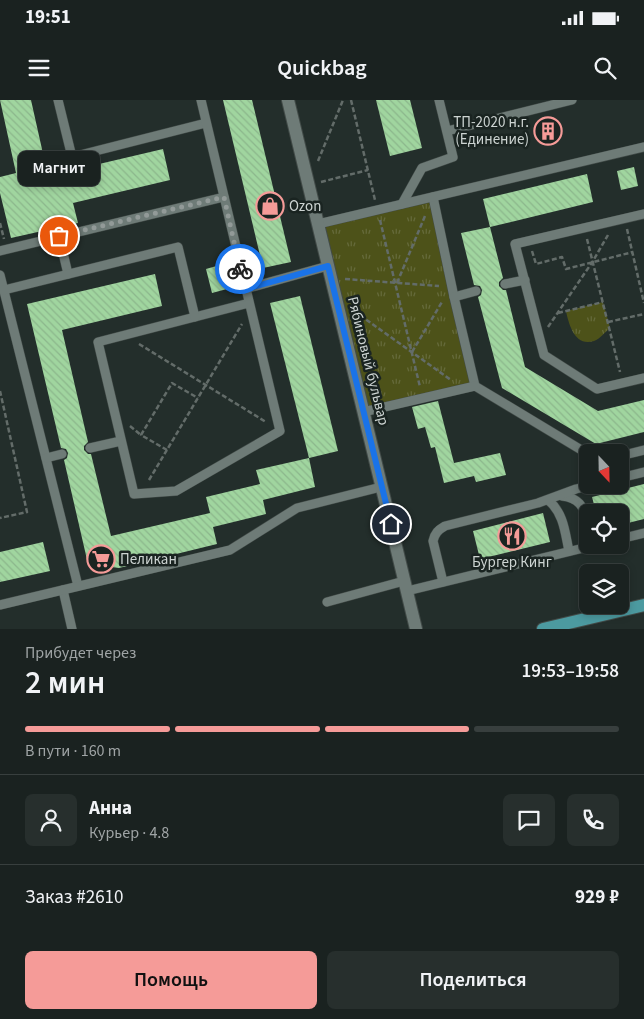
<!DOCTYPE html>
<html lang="ru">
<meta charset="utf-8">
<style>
:root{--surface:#1a2220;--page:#272f2d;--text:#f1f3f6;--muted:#9fa4a5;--line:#383f3e;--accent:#f59b98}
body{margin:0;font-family:"Source Sans 3",sans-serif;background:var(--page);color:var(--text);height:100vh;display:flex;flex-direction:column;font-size:19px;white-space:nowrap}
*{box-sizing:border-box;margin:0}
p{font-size:16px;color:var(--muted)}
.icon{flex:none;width:28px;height:28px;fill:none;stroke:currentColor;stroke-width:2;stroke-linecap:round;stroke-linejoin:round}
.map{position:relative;height:529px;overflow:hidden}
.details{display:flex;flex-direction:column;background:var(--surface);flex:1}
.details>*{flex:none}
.needle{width:32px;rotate:158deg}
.fabs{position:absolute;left:579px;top:344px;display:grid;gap:10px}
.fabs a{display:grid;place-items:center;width:50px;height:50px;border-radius:8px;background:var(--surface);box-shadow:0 2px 8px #0003,0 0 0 1px var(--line);font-size:25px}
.pin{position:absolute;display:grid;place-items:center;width:42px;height:42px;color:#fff;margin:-21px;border:2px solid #fff;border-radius:50%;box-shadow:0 1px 5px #0007}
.courier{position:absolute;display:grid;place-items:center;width:50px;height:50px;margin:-25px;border:4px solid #1a73e8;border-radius:50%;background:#fff;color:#222;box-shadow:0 1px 6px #0007}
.bubble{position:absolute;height:35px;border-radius:8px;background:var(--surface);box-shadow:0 2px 8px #0003,0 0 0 1px var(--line);font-size:16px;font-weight:600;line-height:35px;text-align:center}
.head em{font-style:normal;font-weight:600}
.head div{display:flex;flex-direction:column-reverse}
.head{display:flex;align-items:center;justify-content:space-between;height:85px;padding:0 25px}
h1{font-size:32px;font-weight:600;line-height:38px}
.bar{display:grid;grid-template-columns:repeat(4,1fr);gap:8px 5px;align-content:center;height:60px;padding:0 25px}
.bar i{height:6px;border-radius:4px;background:var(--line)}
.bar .current{background:var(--accent)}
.bar p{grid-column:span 4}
.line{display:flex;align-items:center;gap:12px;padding:0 25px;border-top:1px solid var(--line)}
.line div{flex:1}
.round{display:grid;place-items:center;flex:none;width:52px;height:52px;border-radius:8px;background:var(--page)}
.button{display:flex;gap:10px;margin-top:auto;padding:10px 25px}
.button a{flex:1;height:58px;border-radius:8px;background:var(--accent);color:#111;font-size:20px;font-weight:600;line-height:58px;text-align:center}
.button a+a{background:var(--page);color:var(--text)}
.status{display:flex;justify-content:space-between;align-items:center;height:35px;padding:0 25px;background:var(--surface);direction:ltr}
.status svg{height:14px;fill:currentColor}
header{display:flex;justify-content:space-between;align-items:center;height:65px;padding:0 25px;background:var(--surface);font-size:22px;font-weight:600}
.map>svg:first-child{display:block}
</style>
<div class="status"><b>19:51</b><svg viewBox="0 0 49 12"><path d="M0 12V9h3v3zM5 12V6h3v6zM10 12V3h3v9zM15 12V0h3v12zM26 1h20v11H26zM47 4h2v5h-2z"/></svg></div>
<header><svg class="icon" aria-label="menu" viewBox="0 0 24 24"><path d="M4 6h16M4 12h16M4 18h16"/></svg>Quickbag<svg class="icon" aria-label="search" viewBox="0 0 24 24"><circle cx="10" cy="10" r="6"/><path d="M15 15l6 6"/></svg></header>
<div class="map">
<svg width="644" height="529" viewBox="0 0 644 529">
<defs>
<pattern id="grass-tufts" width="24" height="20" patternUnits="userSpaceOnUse" patternTransform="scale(1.25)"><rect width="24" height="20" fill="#4d5219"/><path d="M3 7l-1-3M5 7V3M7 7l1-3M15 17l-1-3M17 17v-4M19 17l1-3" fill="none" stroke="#656a3a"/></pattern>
<pattern id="building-back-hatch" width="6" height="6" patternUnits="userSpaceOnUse" patternTransform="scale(1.25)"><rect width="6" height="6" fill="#a0d59f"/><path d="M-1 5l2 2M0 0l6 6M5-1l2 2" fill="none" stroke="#8cb78c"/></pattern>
</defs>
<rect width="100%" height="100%" fill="#232e2b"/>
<g fill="url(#grass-tufts)">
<polygon points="433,97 475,286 363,312 318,124"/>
<path d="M603 202 610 228C605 232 600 239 594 241 575 247 569 225 566 211Z"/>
</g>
<g fill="url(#building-back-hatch)">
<polygon points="0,0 31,0 48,76 163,49 170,80 73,103 78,123 11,138 0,93 0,77 16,73"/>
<polygon points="223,0 252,0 291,162 263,168"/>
<polygon points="376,0 410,0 422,48 390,56"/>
<polygon points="556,21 560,36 539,42 535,27"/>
<polygon points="634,67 638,86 621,90 617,71"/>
<polygon points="587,74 593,102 490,127 483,99"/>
<polygon points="490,127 503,178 499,182 499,186 503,190 506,190 525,267 598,311 644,300 644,332 596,344 502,288 478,197 481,195 482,190 480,186 474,185 461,133"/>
<polygon points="220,165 227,189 212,193 206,169"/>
<polygon points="155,174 162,206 62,230 88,342 84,346 84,350 88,354 91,354 111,436 210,413 206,397 260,384 256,370 309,358 315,387 263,400 266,414 213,427 217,444 119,468 88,464 64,360 67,358 68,353 66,349 61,348 27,204"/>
<polygon points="300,196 338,351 309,358 270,203"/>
<polygon points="438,301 454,363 500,353 506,375 476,382 474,376 444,383 435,347 431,348 425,327 418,329 412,307"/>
<polygon points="644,384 644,419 620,425 620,412 596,412 592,397"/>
<polygon points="543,413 550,442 480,459 473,431"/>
<polygon points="43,442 50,471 0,482 0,452"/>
</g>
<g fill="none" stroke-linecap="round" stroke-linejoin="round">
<g stroke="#424b48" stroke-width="10">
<g id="lane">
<polyline points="58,0 72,57 206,23"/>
<polyline points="201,0 280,331 176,391 134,394 98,242 249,203"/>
<polyline points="447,31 572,0"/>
<polyline points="433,97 454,197 475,286"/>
<polyline points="402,104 422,68 453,57 439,0"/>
<polyline points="644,114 515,144 544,255 597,289 644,278"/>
<polyline points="318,124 644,47"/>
<polyline points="59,136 68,174"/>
<polyline points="0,151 224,97"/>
<polyline points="0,175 78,486"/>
<polyline points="505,184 525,180"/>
<polyline points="245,189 328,166"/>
<polyline points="4,190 178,147 195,217"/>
<polyline points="454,197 476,191"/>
<polyline points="363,312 475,286 588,354"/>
<polyline points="90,348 121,341"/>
<polyline points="620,356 644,350"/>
<polyline points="46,358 62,354"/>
<polyline points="620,378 644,372"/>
<path d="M562 396C579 398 583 406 588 421"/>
<path d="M548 400C564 413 565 433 569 451"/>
<polyline points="620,439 644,433"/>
<path d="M443 482 433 441C435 433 438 430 445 426L538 403 576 389 592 385"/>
<polyline points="63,490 72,529"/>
<polyline points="407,491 596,445"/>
<polyline points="327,502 404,481"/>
<polyline points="0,505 230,450 297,408 381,387"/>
</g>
</g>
<g stroke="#424b48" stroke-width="14">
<polyline id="street" points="288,0 416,529"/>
</g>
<g stroke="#424b48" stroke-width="14">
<polyline id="primary" points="543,529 644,505"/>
</g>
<g stroke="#636c69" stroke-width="2.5" stroke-dasharray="5 2.5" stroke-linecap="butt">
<polyline points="351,0 375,100"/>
<polyline points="318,61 343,0"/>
<polyline points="321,82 368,70"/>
<polyline points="380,120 420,287"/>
<polyline points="0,123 4,139"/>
<polyline points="627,129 644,203"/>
<polyline points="587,139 620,272"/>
<polyline points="532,151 536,164 562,157 566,169 633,152"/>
<polyline points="345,179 439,186"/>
<polyline points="397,183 425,116"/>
<polyline points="354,211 451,280"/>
<polyline points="558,213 603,202"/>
<polyline points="608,222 644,214"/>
<polyline points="548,227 593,161 608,135"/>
<polyline points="139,244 266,322"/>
<polyline points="412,252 442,202"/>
<polyline points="0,291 27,412 0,418"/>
<polyline points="130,326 141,335"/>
<polyline points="167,350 141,335 172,283 198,298"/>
<polyline points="149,380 242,224"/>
</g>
<use href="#lane" stroke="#6e7b77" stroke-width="9"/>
<use href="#street" stroke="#6e7b77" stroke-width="12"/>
<use href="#primary" stroke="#4c9aa0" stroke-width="12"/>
</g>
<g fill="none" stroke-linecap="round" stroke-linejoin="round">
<polyline stroke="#929a98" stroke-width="5" stroke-dasharray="0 9" points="59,136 224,97 240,169"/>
<polyline stroke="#1a73e8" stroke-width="6" points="240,169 246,189 328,166 391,424"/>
</g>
<defs>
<g id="building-ring" transform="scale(1.4375)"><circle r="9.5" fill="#1a2421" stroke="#f59b98" stroke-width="1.5"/><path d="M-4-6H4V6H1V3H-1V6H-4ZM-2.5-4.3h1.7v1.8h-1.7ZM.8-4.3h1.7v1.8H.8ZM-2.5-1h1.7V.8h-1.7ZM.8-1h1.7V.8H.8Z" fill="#f59b98"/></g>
<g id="shop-ring" transform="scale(1.4375)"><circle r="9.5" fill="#1a2421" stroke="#f59b98" stroke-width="1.5"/><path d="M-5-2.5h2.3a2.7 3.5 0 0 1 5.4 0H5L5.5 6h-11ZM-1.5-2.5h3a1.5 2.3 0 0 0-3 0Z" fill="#f59b98"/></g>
<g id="restaurant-ring" transform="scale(1.4375)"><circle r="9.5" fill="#1a2421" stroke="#f59b98" stroke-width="1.5"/><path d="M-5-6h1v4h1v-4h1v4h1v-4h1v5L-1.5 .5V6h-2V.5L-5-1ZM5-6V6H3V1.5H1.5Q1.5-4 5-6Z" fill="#f59b98"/></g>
<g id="supermarket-ring" transform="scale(1.4375)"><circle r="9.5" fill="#1a2421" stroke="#f59b98" stroke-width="1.5"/><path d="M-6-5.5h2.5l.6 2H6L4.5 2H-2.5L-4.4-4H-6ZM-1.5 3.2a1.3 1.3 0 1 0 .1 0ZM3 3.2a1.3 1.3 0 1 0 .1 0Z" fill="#f59b98"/></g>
</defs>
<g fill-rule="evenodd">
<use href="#building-ring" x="548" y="31"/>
<use href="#shop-ring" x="270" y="106"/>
<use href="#restaurant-ring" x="512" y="436"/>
<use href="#supermarket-ring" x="101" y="459"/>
</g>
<g text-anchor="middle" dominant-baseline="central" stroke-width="5" stroke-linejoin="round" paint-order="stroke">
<g font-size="15" fill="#cdd4d2" stroke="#1a2421" text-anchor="start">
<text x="529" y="22" text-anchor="end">ТП-2020 н.г.<tspan x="529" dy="17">(Единение)</tspan></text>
<text x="289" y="106">Ozon</text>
<text x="120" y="459">Пеликан</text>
<text x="512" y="462" text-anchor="middle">Бургер Кинг</text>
</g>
<g font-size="15" fill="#cdd4d2" stroke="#1a2421">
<text transform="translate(368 261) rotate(76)">Рябиновый бульвар</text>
</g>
</g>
</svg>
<div class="fabs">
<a><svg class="needle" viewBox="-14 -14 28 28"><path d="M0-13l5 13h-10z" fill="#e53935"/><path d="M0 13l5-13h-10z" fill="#9fa4a5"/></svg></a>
<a><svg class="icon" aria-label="locate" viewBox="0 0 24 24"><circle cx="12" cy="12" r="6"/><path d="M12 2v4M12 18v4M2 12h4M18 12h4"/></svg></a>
<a><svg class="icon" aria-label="layers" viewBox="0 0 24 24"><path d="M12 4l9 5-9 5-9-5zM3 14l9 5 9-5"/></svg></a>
</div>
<div class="pin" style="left:59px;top:136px;background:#ea580c"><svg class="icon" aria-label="bag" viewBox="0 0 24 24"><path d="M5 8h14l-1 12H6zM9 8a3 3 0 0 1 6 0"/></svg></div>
<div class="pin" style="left:391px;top:424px;background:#1f2937"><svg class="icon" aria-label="home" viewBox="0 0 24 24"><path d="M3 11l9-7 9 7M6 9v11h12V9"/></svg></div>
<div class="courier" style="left:240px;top:169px"><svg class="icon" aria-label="bike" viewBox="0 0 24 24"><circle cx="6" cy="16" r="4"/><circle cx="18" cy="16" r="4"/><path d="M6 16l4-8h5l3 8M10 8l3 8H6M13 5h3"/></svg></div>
<div class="bubble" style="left:18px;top:51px;width:82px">Магнит</div>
</div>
<section class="details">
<div class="head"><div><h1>2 мин</h1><p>Прибудет через</p></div><em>19:53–19:58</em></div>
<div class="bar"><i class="current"></i><i class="current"></i><i class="current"></i><i></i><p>В пути · 160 m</p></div>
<div class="line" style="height:90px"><a class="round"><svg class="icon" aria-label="person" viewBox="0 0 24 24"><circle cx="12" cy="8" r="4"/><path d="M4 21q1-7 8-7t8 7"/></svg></a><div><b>Анна</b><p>Курьер · 4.8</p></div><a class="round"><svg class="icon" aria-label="chat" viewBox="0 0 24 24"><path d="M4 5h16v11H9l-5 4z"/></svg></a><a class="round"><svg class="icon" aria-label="phone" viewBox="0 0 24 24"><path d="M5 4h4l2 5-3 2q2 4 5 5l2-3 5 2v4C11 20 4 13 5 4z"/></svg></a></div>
<div class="line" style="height:65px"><div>Заказ #2610</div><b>929 ₽</b></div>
<div class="button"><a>Помощь</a><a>Поделиться</a></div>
</section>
